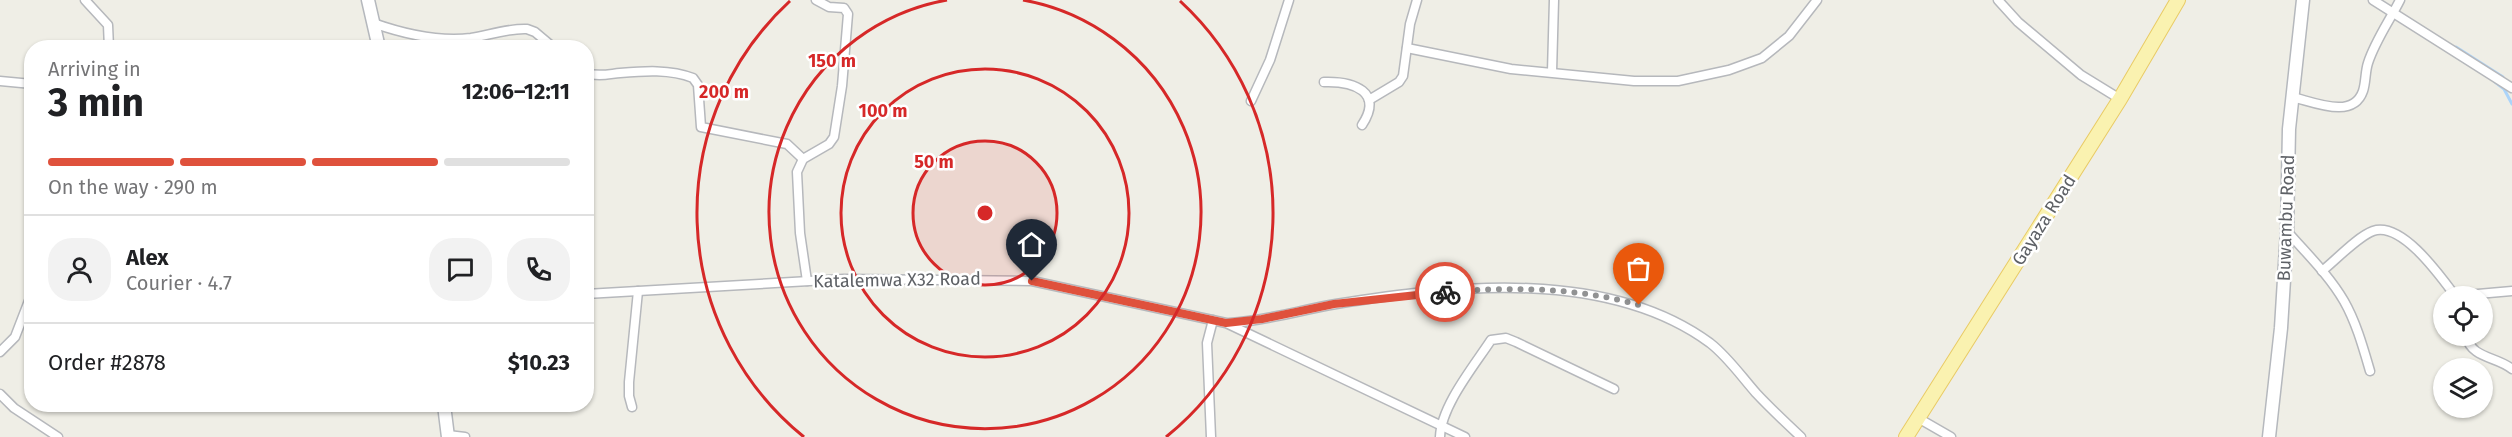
<!DOCTYPE html>
<meta charset="utf-8">
<style>
:root{--surface:#fff;--page:#f2f2f2;--text:#202124;--muted:#757577;--line:#e0e0e0;--accent:#df513c}
body{margin:0;font-family:"Fira Sans",sans-serif;background:var(--page);color:var(--text);height:100vh;display:flex;flex-direction:column;font-size:22px;white-space:nowrap}
*{box-sizing:border-box;margin:0}
p{font-size:20px;color:var(--muted)}
.icon{flex:none;width:33px;height:33px;fill:none;stroke:currentColor;stroke-width:2;stroke-linecap:round;stroke-linejoin:round}
.map{position:relative;flex:1;overflow:hidden}
.sheet{position:absolute;left:24px;top:40px;width:570px;height:372px;display:flex;flex-direction:column;background:var(--surface);border-radius:24px;box-shadow:0 2px 4px #0004}
.sheet>*{flex:none}
.controls{position:absolute;left:2433px;top:286px;display:grid;gap:12px}
.controls a{display:grid;place-items:center;width:60px;height:60px;border-radius:50%;background:var(--surface);box-shadow:0 2px 4px #0004;font-size:30px}
.pin{position:absolute;display:grid;place-items:center;width:51px;height:51px;color:#fff;margin:-62px -26px;border-radius:50% 50% 50% 0;rotate:-45deg;box-shadow:0 0 6px #0007}
.pin .icon{rotate:45deg}
.courier{position:absolute;display:grid;place-items:center;width:60px;height:60px;margin:-30px;border:4px solid #df513c;border-radius:50%;background:#fff;color:#222;box-shadow:0 2px 8px #0007}
.headline em{font-style:normal;font-weight:700}
.headline div{display:flex;flex-direction:column-reverse}
.headline{display:flex;align-items:center;justify-content:space-between;height:102px;padding:0 24px}
h1{font-size:39px;font-weight:700;line-height:45px}
.bar{display:grid;grid-template-columns:repeat(4,1fr);gap:9px 6px;align-content:center;height:72px;padding:0 24px}
.bar i{height:8px;border-radius:4px;background:var(--line)}
.bar .active{background:var(--accent)}
.bar p{grid-column:span 4}
.line{display:flex;align-items:center;gap:15px;padding:0 24px;border-top:2px solid var(--line)}
.line div{flex:1}
.round{display:grid;place-items:center;flex:none;width:63px;height:63px;border-radius:24px;background:var(--page)}
.map>svg:first-child{display:block}
</style>
<div class="map">
<svg width="2512" height="437" viewBox="0 0 2512 437">
<rect width="100%" height="100%" fill="#efeee6"/>
<g fill="none" stroke-linecap="round" stroke-linejoin="round">
<g stroke="#abd4fa" stroke-width="3">
<polyline points="2456,47 2503,77"/>
<polyline points="2495,82 2504,89 2512,104"/>
</g>
<g stroke="#b6b8bc" stroke-width="11">
<g id="street">
<polyline points="85,0 108,25 109,48"/>
<polyline points="1998,0 2018,22 2081,75 2120,99"/>
<polyline points="2373,0 2512,88"/>
<path d="M373 23C404 34 437 42 471 38 489 35 509 28 527 29L535 32 554 48"/>
<polyline points="1407,48 1511,69 1634,81 1678,81 1729,70 1762,58 1789,36 1817,0"/>
<polyline points="1552,72 1554,0"/>
<path d="M586 73C598 77 609 74 620 73 644 71 670 69 693 78L698 85 701 127 787 144 803 159"/>
<polyline points="0,81 32,84"/>
<path d="M1324 82C1354 81 1384 92 1362 125"/>
<path d="M2292 97C2314 102 2353 120 2363 91 2366 82 2365 72 2368 63 2375 41 2390 20 2400 0"/>
<polyline points="1369,100 1399,82 1403,76 1410,24 1417,0"/>
<polyline points="1251,101 1270,60 1289,0"/>
<path d="M2287 231C2306 253 2329 275 2344 301 2356 322 2363 347 2370 371"/>
<path d="M2322 271C2336 260 2357 237 2373 231 2402 221 2441 277 2456 297"/>
<polyline points="807,281 800,233 797,172 803,159 829,144 834,137 842,86 848,14 844,8 829,7 816,0"/>
<polyline points="586,294 844,279 1032,281 1226,323 1465,437"/>
<polyline points="2455,296 2512,291"/>
<path d="M1229 323C1266 321 1300 310 1336 304 1454 285 1608 268 1710 343 1728 357 1741 376 1756 393 1770 408 1786 423 1801 437"/>
<path d="M2466 336C2472 359 2496 356 2512 369"/>
<polyline points="0,352 15,337 32,293"/>
<polyline points="0,394 14,408 58,437"/>
<polyline points="632,407 629,396 629,382 638,291"/>
<polyline points="1918,418 1951,437"/>
<polyline points="448,435 465,437"/>
<polyline points="1211,437 1207,343 1213,320"/>
<path d="M1440 437C1441 406 1474 366 1491 340L1506 338 1516 342 1614 389"/>
</g>
</g>
<g stroke="#b5b8bd" stroke-width="15">
<g id="secondary">
<polyline points="368,0 379,48"/>
<polyline points="444,405 448,437"/>
<polyline points="2269,437 2281,328 2287,231 2289,129 2303,0"/>
</g>
</g>
<g stroke="#e9cb65" stroke-width="16">
<polyline id="primary" points="1906,437 2120,99 2178,0"/>
</g>
<use href="#street" stroke="#fff" stroke-width="8"/>
<use href="#secondary" stroke="#fff" stroke-width="12"/>
<use href="#primary" stroke="#faf2b0" stroke-width="14"/>
</g>
<g fill="none" stroke-linecap="round" stroke-linejoin="round">
<path stroke="#919293" stroke-width="6" stroke-dasharray="0 10.8" d="M1445 292C1509 287 1576 287 1639 305"/>
<polyline stroke="#df513c" stroke-width="8" points="1032,281 1226,323 1262,319 1334,304 1445,292"/>
</g>
<circle cx="985" cy="213" r="72" fill="#d62828" fill-opacity=".12"/>
<g fill="none" stroke="#d62828" stroke-width="3">
<circle cx="985" cy="213" r="72"/>
<circle cx="985" cy="213" r="144"/>
<path d="M1023 0A216 216 0 1 1 947 0"/>
<path d="M804 437A288 288 0 0 1 790 1M1180 1A288 288 0 0 1 1166 437"/>
</g>
<g text-anchor="middle" dominant-baseline="central" stroke-width="5" stroke-linejoin="round" paint-order="stroke">
<g font-size="18" fill="#5e6166" stroke="#fff">
<text transform="translate(2286 218) rotate(-88)">Buwambu Road</text>
<text transform="translate(2044 220) rotate(-58)">Gayaza Road</text>
<text transform="translate(897 280) rotate(-1)">Katalemwa X32 Road</text>
</g>
</g>
<circle cx="985" cy="213" r="9" fill="#d62828" stroke="#fff" stroke-width="3"/>
<g font-size="18" text-anchor="middle" font-weight="bold" fill="#d62828" stroke="#fff" stroke-width="5" stroke-linejoin="round" paint-order="stroke">
<text x="832" y="67">150 m</text>
<text x="724" y="98">200 m</text>
<text x="883" y="117">100 m</text>
<text x="934" y="168">50 m</text>
</g>
</svg>
<div class="controls">
<a><svg class="icon" aria-label="locate" viewBox="0 0 24 24"><circle cx="12" cy="12" r="6"/><path d="M12 2v4M12 18v4M2 12h4M18 12h4"/></svg></a>
<a><svg class="icon" aria-label="layers" viewBox="0 0 24 24"><path d="M12 4l9 5-9 5-9-5zM3 14l9 5 9-5"/></svg></a>
</div>
<div class="pin" style="left:1639px;top:305px;background:#ea580c"><svg class="icon" aria-label="bag" viewBox="0 0 24 24"><path d="M5 8h14l-1 12H6zM9 8a3 3 0 0 1 6 0"/></svg></div>
<div class="pin" style="left:1032px;top:281px;background:#1f2937"><svg class="icon" aria-label="home" viewBox="0 0 24 24"><path d="M3 11l9-7 9 7M6 9v11h12V9"/></svg></div>
<div class="courier" style="left:1445px;top:292px"><svg class="icon" aria-label="bike" viewBox="0 0 24 24"><circle cx="6" cy="16" r="4"/><circle cx="18" cy="16" r="4"/><path d="M6 16l4-8h5l3 8M10 8l3 8H6M13 5h3"/></svg></div>
<section class="sheet">
<div class="headline"><div><h1>3 min</h1><p>Arriving in</p></div><em>12:06–12:11</em></div>
<div class="bar"><i class="active"></i><i class="active"></i><i class="active"></i><i></i><p>On the way · 290 m</p></div>
<div class="line" style="height:108px"><a class="round"><svg class="icon" aria-label="person" viewBox="0 0 24 24"><circle cx="12" cy="8" r="4"/><path d="M4 21q1-7 8-7t8 7"/></svg></a><div><b>Alex</b><p>Courier · 4.7</p></div><a class="round"><svg class="icon" aria-label="chat" viewBox="0 0 24 24"><path d="M4 5h16v11H9l-5 4z"/></svg></a><a class="round"><svg class="icon" aria-label="phone" viewBox="0 0 24 24"><path d="M5 4h4l2 5-3 2q2 4 5 5l2-3 5 2v4C11 20 4 13 5 4z"/></svg></a></div>
<div class="line" style="height:78px"><div>Order #2878</div><b>$10.23</b></div>
</section>
</div>
